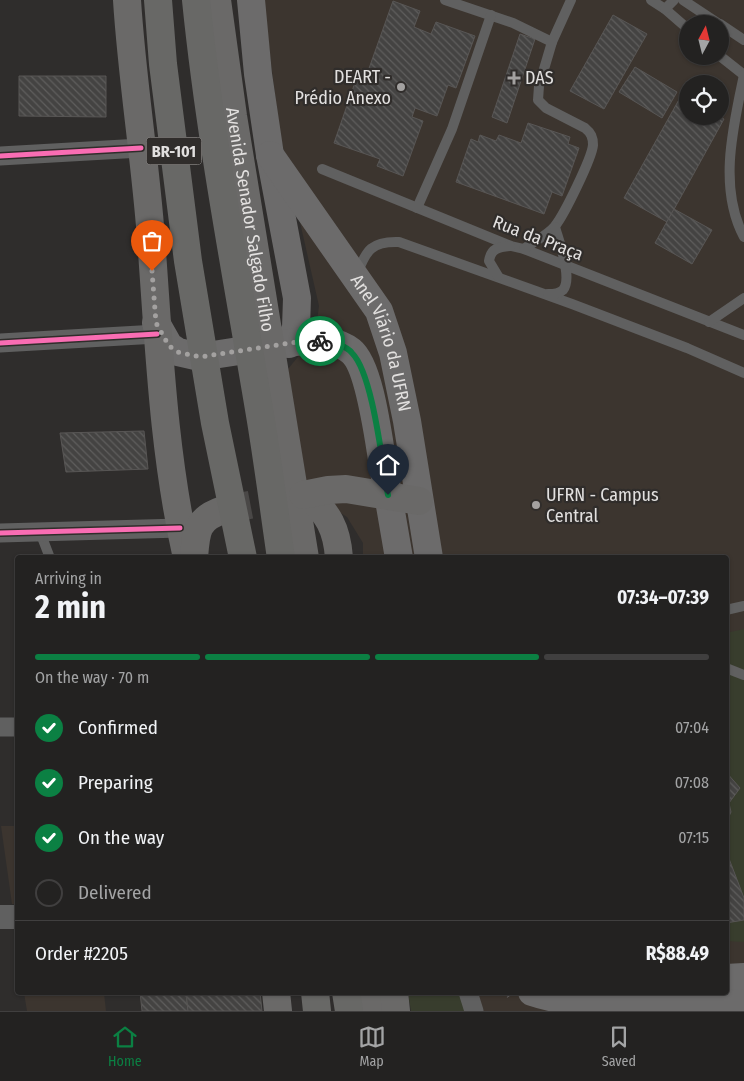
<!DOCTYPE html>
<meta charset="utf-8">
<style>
:root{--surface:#232221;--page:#2b2a2a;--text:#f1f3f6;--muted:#a3a4a5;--line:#403f3f;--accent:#0b8043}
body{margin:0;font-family:"Fira Sans Condensed",sans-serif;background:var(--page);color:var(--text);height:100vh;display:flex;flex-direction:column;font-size:19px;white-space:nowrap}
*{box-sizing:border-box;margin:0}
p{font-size:16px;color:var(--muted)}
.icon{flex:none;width:28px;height:28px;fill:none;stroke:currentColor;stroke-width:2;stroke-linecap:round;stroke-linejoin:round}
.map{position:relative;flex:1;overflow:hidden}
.panel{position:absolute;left:15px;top:555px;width:714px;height:440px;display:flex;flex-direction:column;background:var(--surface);border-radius:5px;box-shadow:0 1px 4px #0004,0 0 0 1px var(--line)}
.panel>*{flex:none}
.needle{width:32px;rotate:7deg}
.controls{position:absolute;left:679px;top:15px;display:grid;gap:10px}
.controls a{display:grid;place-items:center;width:50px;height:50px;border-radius:50%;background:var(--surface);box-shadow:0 1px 4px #0004,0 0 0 1px var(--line);font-size:25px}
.pin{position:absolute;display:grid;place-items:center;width:42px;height:42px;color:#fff;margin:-51px -21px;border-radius:50% 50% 50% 0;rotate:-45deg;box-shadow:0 0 5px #0007}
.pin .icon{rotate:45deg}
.courier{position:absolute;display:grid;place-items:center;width:50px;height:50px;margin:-25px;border:4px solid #0b8043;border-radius:50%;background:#fff;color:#222;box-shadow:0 1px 6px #0007}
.summary em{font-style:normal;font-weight:700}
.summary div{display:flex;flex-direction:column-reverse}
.summary{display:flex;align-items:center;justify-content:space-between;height:85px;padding:0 20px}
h1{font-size:32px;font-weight:700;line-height:38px}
.bar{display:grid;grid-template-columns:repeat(4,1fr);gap:8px 5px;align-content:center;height:60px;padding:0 20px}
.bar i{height:6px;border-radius:4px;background:var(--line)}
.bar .active{background:var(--accent)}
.bar p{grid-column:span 4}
.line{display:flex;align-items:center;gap:12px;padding:0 20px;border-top:1px solid var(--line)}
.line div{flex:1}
ol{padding:0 20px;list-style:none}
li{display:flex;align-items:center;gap:15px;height:55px}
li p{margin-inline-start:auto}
li .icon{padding:5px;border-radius:50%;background:var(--accent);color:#fff;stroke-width:4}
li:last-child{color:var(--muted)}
li i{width:28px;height:28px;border:2px solid var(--line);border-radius:50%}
.menu{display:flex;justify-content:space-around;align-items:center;height:70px;border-top:1px solid var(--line);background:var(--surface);font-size:14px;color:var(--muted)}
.menu a{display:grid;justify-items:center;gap:2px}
.menu .active{color:var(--accent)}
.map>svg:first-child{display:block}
</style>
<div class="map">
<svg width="744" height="1011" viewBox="0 0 744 1011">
<defs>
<pattern id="building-back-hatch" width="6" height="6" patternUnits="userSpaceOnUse" patternTransform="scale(1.25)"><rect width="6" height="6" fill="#444342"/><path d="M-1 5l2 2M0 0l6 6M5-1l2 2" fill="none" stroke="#5f5e5d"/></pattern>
</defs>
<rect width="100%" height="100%" fill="#2f2d2c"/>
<g fill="#3c352f" fill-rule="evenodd">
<path d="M263 0H744V1011H417L415 993 726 992V558L363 557V543L347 517 308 493 288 369 315 336 319 306 280 134ZM688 24H720V56H688ZM688 84H720V116H688Z"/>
<polygon points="1,826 17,826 17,904 12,904"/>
<polygon points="24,993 104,993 106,1011 27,1011"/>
</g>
<g fill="#383d2d">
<polygon points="744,629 744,942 726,941 726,633"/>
<polygon points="408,993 464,993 468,1011 411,1011"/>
</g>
<g fill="url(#building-back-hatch)" stroke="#585655">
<polygon points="393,1 420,11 414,27 431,34 436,22 475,36 456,88 448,85 437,116 415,108 412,117 423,121 403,176 377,166 380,159 334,143 359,71 367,74"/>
<polygon points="613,15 647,34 604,109 570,91"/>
<polygon points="520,34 535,39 507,123 492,117"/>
<polygon points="635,67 677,92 662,118 619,92"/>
<polygon points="19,76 106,76 106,117 19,116"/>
<polygon points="681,96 688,99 688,116 718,116 724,119 667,222 624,198"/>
<polygon points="528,123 570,137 568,144 579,148 562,196 552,192 544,214 456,182 471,139 478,142 480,135 496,141 499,135 521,143"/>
<polygon points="674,209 712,230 692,264 655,243"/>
<polygon points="144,431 148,469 66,472 60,433"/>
<polygon points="726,772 740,788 729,803 731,812 726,823"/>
<polygon points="726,856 728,856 744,898 744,920 726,923"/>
<polygon points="140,992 186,992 188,1011 142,1011"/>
<polygon points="186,992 260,992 262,1011 188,1011"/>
</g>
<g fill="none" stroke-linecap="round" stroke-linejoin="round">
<polyline stroke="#4a4847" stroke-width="28" stroke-dasharray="28 14" stroke-linecap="butt" points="223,510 297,496"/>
<polyline stroke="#6a6969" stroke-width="3" stroke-dasharray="1 4" stroke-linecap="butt" points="505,992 510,999"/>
<g stroke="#606060" stroke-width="10">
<polyline points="445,0 513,23 552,42"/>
<polyline points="651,0 665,9 688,29"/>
<polyline points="683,0 719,24"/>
<polyline points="665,9 674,0"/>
<polyline points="720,24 744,40"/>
<polyline points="720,56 744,75"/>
<path d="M744 75C733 127 718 188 744 237"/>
<polyline points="322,169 511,246 524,249 744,335"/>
<polyline points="417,208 452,129 491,15"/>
<path d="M524 249C533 242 548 235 555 226 564 215 592 158 593 145 593 137 591 133 585 128L546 108 538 100 539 86 552 42 571 0"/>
<path d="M357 274C366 250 372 241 399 242L572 304 687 348 744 373"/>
<path d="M498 276 489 261C491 248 499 247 510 246"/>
<path d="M548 294C553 294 559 294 563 290 573 278 559 241 555 227"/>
<polyline points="709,322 744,298"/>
<polyline points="40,532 50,558"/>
<polyline points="726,610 744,606"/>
<polyline points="726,668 744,675"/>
</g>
<g stroke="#606060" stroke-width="19">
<polyline points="0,156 141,148"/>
<polyline points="0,343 157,334"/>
<polyline points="0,533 180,528"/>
<polyline points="0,727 18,727"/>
<polyline points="468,992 474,1011"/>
</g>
<polyline stroke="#606060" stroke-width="24" points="0,917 18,917"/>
<g stroke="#6c6b6b" stroke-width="28">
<polyline points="251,0 258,74 270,155 297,298 296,328 289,344"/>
<path id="s1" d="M270 155 379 311 393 353 407 421 429 558"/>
<path d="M156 323 169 346 178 352 200 357 303 341C320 340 337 340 351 351 371 367 379 445 384 471 389 500 394 529 399 558"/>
<polyline points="726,978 744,977"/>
<path d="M532 992C588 1011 682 1006 744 1003"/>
</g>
<g stroke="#6a6968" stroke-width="28">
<path d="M127 0C132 79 145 158 151 238 159 345 163 452 187 558"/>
<path id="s2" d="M217 0 233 116 305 558"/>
<path d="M307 494C328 514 337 528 339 558"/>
<polyline points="303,495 328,490 346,489 419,501"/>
<path d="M194 558C196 532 196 519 223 510"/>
<polyline points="276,992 278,1011"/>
<polyline points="370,992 373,1011"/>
<polyline points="394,992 396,1011"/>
</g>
<g stroke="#686866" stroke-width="28">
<polyline points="158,0 163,64 188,261 215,423 243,558"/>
<path d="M196 0C210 139 237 277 260 415 268 463 274 510 281 558"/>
<polyline points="315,992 317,1011"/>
<polyline points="346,992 349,1011"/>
</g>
<g stroke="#302d2b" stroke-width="8">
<g id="cycleway">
<polyline points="0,156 141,148"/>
<polyline points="0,343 157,334"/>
<polyline points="0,533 180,528"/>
</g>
</g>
<use href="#cycleway" stroke="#f96db3" stroke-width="5"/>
</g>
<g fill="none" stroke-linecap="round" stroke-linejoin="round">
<polyline stroke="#a3a1a0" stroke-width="5" stroke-dasharray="0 9" points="152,271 156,323 169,346 178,352 200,357 303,341 320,341"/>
<path stroke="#0b8043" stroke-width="6" d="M320 341C331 342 345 344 352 353 373 374 382 463 388 495"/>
</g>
<g fill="#a3a1a0" stroke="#302d2b" stroke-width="2">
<path d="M511.5 70.5h5v5h5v5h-5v5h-5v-5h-5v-5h5z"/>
<circle cx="401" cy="87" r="5"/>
<circle cx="536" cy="505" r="5"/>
</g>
<g text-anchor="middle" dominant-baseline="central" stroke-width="4.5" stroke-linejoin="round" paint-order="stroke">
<rect fill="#302d2b" stroke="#adaaa9" stroke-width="1" x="146.5" y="137.5" width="55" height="27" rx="4"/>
<g font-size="16" font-weight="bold" fill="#e2e0df">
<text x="174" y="151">BR-101</text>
</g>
<g font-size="18" fill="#e2e0df" stroke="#302d2b" text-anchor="start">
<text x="391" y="77" text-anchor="end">DEART -<tspan x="391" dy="21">Prédio Anexo</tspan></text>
<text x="525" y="78">DAS</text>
<text x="546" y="495">UFRN - Campus<tspan x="546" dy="21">Central</tspan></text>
</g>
<g font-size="18" fill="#e2e0df" stroke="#302d2b">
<text stroke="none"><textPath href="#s2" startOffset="222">Avenida Senador Salgado Filho</textPath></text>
<text transform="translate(538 238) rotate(21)">Rua da Praça</text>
<text stroke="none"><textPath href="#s1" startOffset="221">Anel Viário da UFRN</textPath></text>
</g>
</g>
</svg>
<div class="controls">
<a><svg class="needle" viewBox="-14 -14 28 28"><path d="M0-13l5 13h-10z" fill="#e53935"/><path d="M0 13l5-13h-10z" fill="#a3a4a5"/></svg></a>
<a><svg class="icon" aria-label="locate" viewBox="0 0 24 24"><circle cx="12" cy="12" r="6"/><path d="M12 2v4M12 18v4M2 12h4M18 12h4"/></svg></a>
</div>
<div class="pin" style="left:152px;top:271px;background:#ea580c"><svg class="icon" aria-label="bag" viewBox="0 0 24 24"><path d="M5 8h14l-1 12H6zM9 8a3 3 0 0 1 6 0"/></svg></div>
<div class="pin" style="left:388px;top:495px;background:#1f2937"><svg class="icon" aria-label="home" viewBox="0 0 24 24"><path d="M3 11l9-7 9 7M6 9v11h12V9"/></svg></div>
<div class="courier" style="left:320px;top:341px"><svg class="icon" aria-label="bike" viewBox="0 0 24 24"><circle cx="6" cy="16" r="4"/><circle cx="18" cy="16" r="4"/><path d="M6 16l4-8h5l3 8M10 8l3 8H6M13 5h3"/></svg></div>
<section class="panel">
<div class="summary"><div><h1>2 min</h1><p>Arriving in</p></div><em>07:34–07:39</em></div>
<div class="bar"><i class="active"></i><i class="active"></i><i class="active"></i><i></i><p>On the way · 70 m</p></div>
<ol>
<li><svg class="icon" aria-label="check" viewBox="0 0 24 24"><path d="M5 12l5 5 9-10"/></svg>Confirmed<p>07:04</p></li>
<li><svg class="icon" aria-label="check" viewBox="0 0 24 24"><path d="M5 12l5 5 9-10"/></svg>Preparing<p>07:08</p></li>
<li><svg class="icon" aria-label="check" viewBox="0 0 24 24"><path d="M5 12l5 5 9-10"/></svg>On the way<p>07:15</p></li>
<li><i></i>Delivered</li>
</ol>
<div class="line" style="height:65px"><div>Order #2205</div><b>R$88.49</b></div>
</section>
</div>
<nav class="menu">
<a class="active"><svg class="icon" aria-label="home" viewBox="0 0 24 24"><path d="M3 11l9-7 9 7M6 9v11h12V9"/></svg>Home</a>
<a><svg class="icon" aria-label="map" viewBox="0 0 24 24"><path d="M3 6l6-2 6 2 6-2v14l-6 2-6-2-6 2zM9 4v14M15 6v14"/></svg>Map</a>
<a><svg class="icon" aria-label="saved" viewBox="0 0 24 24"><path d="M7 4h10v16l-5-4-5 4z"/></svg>Saved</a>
</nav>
